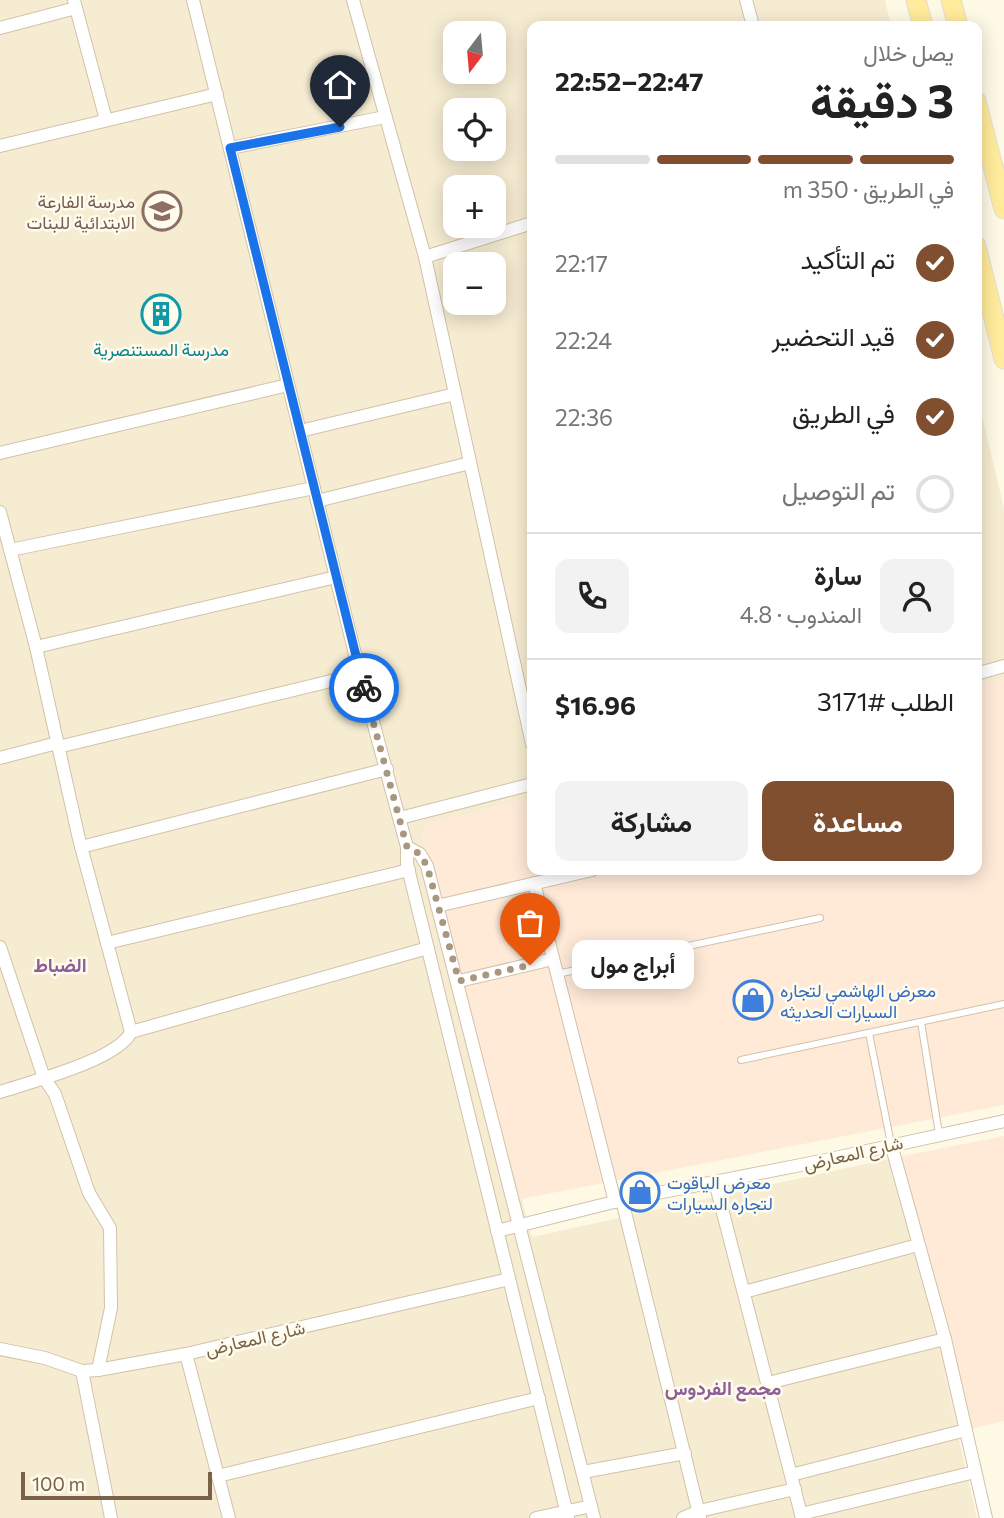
<!DOCTYPE html>
<html lang="ar">
<meta charset="utf-8">
<style>
:root{--surface:#fff;--page:#f2f2f2;--text:#222;--muted:#767676;--line:#e0e0e0;--accent:#804f30}
body{margin:0;font-family:Commissioner,Vazirmatn,sans-serif;background:var(--page);color:var(--text);direction:rtl;height:100vh;display:flex;flex-direction:column;font-size:26px;white-space:nowrap}
*{box-sizing:border-box;margin:0}
p{font-size:23px;color:var(--muted)}
.icon{flex:none;width:38px;height:38px;fill:none;stroke:currentColor;stroke-width:2;stroke-linecap:round;stroke-linejoin:round}
.map{position:relative;flex:1;overflow:hidden;direction:ltr}
.drawer{position:absolute;left:527px;top:21px;width:455px;height:854px;display:flex;flex-direction:column;background:var(--surface);border-radius:14px;box-shadow:0 4px 18px #0003;direction:rtl}
.drawer>*{flex:none}
.needle{width:46px;rotate:196deg}
.controls{position:absolute;left:443px;top:21px;display:grid;gap:14px}
.controls a{display:grid;place-items:center;width:63px;height:63px;border-radius:14px;background:var(--surface);box-shadow:0 4px 18px #0003;font-size:35px}
.scale{position:absolute;left:21px;bottom:18px;width:191px;box-sizing:border-box;padding-left:7px;border:4px solid #796247;border-top:0;font-size:19px;line-height:24px;white-space:nowrap;color:#796247;-webkit-text-stroke:5px #fffbed;paint-order:stroke}
.pin{position:absolute;display:grid;place-items:center;width:60px;height:60px;color:#fff;margin:-72px -30px;border-radius:50% 50% 50% 0;rotate:-45deg;box-shadow:0 0 7px #0007}
.pin .icon{rotate:45deg}
.courier{position:absolute;display:grid;place-items:center;width:70px;height:70px;margin:-35px;border:5px solid #1a73e8;border-radius:50%;background:#fff;color:#222;box-shadow:0 2px 9px #0007}
.bubble{position:absolute;height:49px;border-radius:14px;background:var(--surface);box-shadow:0 4px 18px #0003;font-size:23px;font-weight:700;line-height:49px;text-align:center;direction:rtl}
.head em{font-style:normal;font-weight:700}
.head div{display:flex;flex-direction:column-reverse}
.head{display:flex;align-items:center;justify-content:space-between;height:119px;padding:0 28px}
h1{font-size:46px;font-weight:700;line-height:52px}
.bar{display:grid;grid-template-columns:repeat(4,1fr);gap:10px 7px;align-content:center;height:84px;padding:0 28px}
.bar i{height:9px;border-radius:5px;background:var(--line)}
.bar .on{background:var(--accent)}
.bar p{grid-column:span 4}
.line{display:flex;align-items:center;gap:18px;padding:0 28px;border-top:2px solid var(--line)}
.line div{flex:1}
.round{display:grid;place-items:center;flex:none;width:74px;height:74px;border-radius:14px;background:var(--page)}
ol{padding:0 28px;list-style:none}
li{display:flex;align-items:center;gap:21px;height:77px}
li p{margin-inline-start:auto}
li .icon{padding:7px;border-radius:50%;background:var(--accent);color:#fff;stroke-width:4}
li:last-child{color:var(--muted)}
li i{width:38px;height:38px;border:4px solid var(--line);border-radius:50%}
.action{display:flex;gap:14px;margin-top:auto;padding:14px 28px}
.action a{flex:1;height:80px;border-radius:14px;background:var(--accent);color:#fff;font-size:28px;font-weight:700;line-height:80px;text-align:center}
.action a+a{background:var(--page);color:var(--text)}
.map>svg:first-child{display:block}
</style>
<div class="map">
<svg width="1004" height="1518" viewBox="0 0 1004 1518">
<rect width="100%" height="100%" fill="#fef9e5"/>
<g fill="#f6ecd2" fill-rule="evenodd">
<path d="M0 0H885L891 26H532V798L425 825 423 841 532 1237 888 1159 900 1183 977 1518H0ZM455 33H494V72H455ZM455 110H494V149H455ZM455 187H494V226H455ZM455 264H494V303H455Z"/>
<polygon points="976,391 1004,508 1004,678 977,685"/>
</g>
<g fill="#ffead8">
<polygon points="1004,678 1004,1105 521,1199 423,842 425,825 532,798 532,870 976,870 977,685"/>
<polygon points="1004,1136 1004,1421 957,1432 900,1183 888,1159"/>
</g>
<g fill="none" stroke-linecap="round" stroke-linejoin="round">
<g stroke="#d1c2a9" stroke-width="8">
<g id="lane">
<polyline points="557,974 820,918"/>
<polyline points="921,1022 939,1134"/>
<polyline points="869,1033 891,1144"/>
<polyline points="741,1060 1004,1004"/>
</g>
</g>
<g stroke="#d1c2a9" stroke-width="14">
<g id="street">
<polyline points="193,0 360,674 407,847 407,864 568,1518"/>
<polyline points="353,0 425,257"/>
<polyline points="746,0 753,26"/>
<polyline points="76,8 106,120"/>
<polyline points="0,28 76,8 74,0"/>
<polyline points="0,146 217,94"/>
<polyline points="230,148 385,117"/>
<polyline points="532,223 425,257 532,744"/>
<polyline points="300,431 455,394"/>
<polyline points="0,453 288,385"/>
<polyline points="317,501 470,463"/>
<polyline points="0,512 36,647 336,577"/>
<polyline points="10,550 314,488"/>
<polyline points="36,647 79,839 131,1032"/>
<polyline points="976,674 1004,666"/>
<polyline points="58,747 360,674"/>
<polyline points="0,758 57,743"/>
<polyline points="400,818 532,784"/>
<polyline points="81,847 387,769"/>
<polyline points="407,847 420,854 427,866 594,1518"/>
<polyline points="534,883 615,1202"/>
<polyline points="437,906 592,870"/>
<polyline points="107,943 409,870"/>
<polyline points="0,947 44,1078 55,1094 89,1193 110,1228 111,1308 98,1370"/>
<polyline points="459,981 553,959"/>
<path d="M0 1092C30 1082 118 1060 131 1032L428 948"/>
<polyline points="891,1144 945,1339 986,1518"/>
<polyline points="715,1182 802,1518"/>
<polyline points="622,1200 700,1518"/>
<polyline points="497,1231 622,1200 821,1161 1004,1121"/>
<polyline points="744,1292 918,1245"/>
<polyline points="0,1349 45,1358 82,1371 98,1370 186,1354 509,1279"/>
<polyline points="186,1354 229,1518"/>
<polyline points="82,1371 111,1518"/>
<polyline points="768,1383 945,1339"/>
<polyline points="583,1472 685,1453"/>
<polyline points="791,1475 966,1430"/>
<polyline points="218,1476 539,1398"/>
<polyline points="801,1514 975,1472"/>
<polyline points="536,1518 591,1506"/>
<polyline points="683,1518 699,1511 795,1489"/>
</g>
</g>
<g stroke="#e2dcd7" stroke-width="21">
<g id="primary">
<polyline points="916,0 923,26"/>
<polyline points="951,0 958,26"/>
<polyline points="976,101 1004,209"/>
<polyline points="976,246 1004,359"/>
</g>
</g>
<use href="#lane" stroke="#fff" stroke-width="6"/>
<use href="#street" stroke="#fff" stroke-width="12"/>
<use href="#primary" stroke="#ffeb9b" stroke-width="19"/>
</g>
<g fill="none" stroke-linecap="round" stroke-linejoin="round">
<polyline stroke="#a8977e" stroke-width="7" stroke-dasharray="0 12.6" points="364,688 407,847 420,854 427,866 459,981 530,965"/>
<polyline stroke="#1a73e8" stroke-width="9" points="340,127 230,148 364,688"/>
</g>
<defs>
<g id="school-ring" transform="scale(2.0125)"><circle r="9.5" fill="#fffbed" stroke="#8d6e63" stroke-width="1.5"/><path d="M0-5L7-2L0 1L-7-2ZM-4 1L0 2.5L4 1V4Q0 6-4 4Z" fill="#8d6e63"/></g>
<g id="building-ring" transform="scale(2.0125)"><circle r="9.5" fill="#fffbed" stroke="#0f9aa8" stroke-width="1.5"/><path d="M-4-6H4V6H1V3H-1V6H-4ZM-2.5-4.3h1.7v1.8h-1.7ZM.8-4.3h1.7v1.8H.8ZM-2.5-1h1.7V.8h-1.7ZM.8-1h1.7V.8H.8Z" fill="#0f9aa8"/></g>
<g id="shop-ring" transform="scale(2.0125)"><circle r="9.5" fill="#fffbed" stroke="#3f7fe0" stroke-width="1.5"/><path d="M-5-2.5h2.3a2.7 3.5 0 0 1 5.4 0H5L5.5 6h-11ZM-1.5-2.5h3a1.5 2.3 0 0 0-3 0Z" fill="#3f7fe0"/></g>
</defs>
<g fill-rule="evenodd">
<use href="#school-ring" x="162" y="211"/>
<use href="#building-ring" x="161" y="314"/>
<use href="#shop-ring" x="753" y="1000"/>
<use href="#shop-ring" x="640" y="1192"/>
</g>
<g text-anchor="middle" dominant-baseline="central" stroke-width="5" stroke-linejoin="round" paint-order="stroke">
<g font-size="18" fill="#785e54" stroke="#fffbed" text-anchor="end">
<text x="135" y="201">مدرسة الفارعة<tspan x="135" dy="21">الابتدائية للبنات</tspan></text>
</g>
<g font-size="18" fill="#0d838f" stroke="#fffbed">
<text x="161" y="349">مدرسة المستنصرية</text>
</g>
<g font-size="18" fill="#366cbe" stroke="#fffbed" text-anchor="start">
<text x="780" y="990">معرض الهاشمي لتجاره<tspan x="780" dy="21">السيارات الحديثه</tspan></text>
<text x="667" y="1182">معرض الياقوت<tspan x="667" dy="21">لتجاره السيارات</tspan></text>
</g>
<g font-size="18" fill="#796247" stroke="#fffbed">
<text transform="translate(853 1153) rotate(-13)">شارع المعارض</text>
<text transform="translate(255 1338) rotate(-13)">شارع المعارض</text>
</g>
<g font-size="19" font-weight="bold" fill="#8d5f96" stroke="#fffbed">
<text x="60" y="964">الضباط</text>
<text x="723" y="1387">مجمع الفردوس</text>
</g>
</g>
</svg>
<div class="controls">
<a><svg class="needle" viewBox="-14 -14 28 28"><path d="M0-13l5 13h-10z" fill="#e53935"/><path d="M0 13l5-13h-10z" fill="#767676"/></svg></a>
<a><svg class="icon" aria-label="locate" viewBox="0 0 24 24"><circle cx="12" cy="12" r="6"/><path d="M12 2v4M12 18v4M2 12h4M18 12h4"/></svg></a>
<a>+</a>
<a>−</a>
</div>
<div class="scale">100 m</div>
<div class="pin" style="left:530px;top:965px;background:#ea580c"><svg class="icon" aria-label="bag" viewBox="0 0 24 24"><path d="M5 8h14l-1 12H6zM9 8a3 3 0 0 1 6 0"/></svg></div>
<div class="pin" style="left:340px;top:127px;background:#1f2937"><svg class="icon" aria-label="home" viewBox="0 0 24 24"><path d="M3 11l9-7 9 7M6 9v11h12V9"/></svg></div>
<div class="courier" style="left:364px;top:688px"><svg class="icon" aria-label="bike" viewBox="0 0 24 24"><circle cx="6" cy="16" r="4"/><circle cx="18" cy="16" r="4"/><path d="M6 16l4-8h5l3 8M10 8l3 8H6M13 5h3"/></svg></div>
<div class="bubble" style="left:572px;top:940px;width:122px">أبراج مول</div>
<section class="drawer">
<div class="head"><div><h1>3 دقيقة</h1><p>يصل خلال</p></div><em>22:47–22:52</em></div>
<div class="bar"><i class="on"></i><i class="on"></i><i class="on"></i><i></i><p>في الطريق · 350 m</p></div>
<ol>
<li><svg class="icon" aria-label="check" viewBox="0 0 24 24"><path d="M5 12l5 5 9-10"/></svg>تم التأكيد<p>22:17</p></li>
<li><svg class="icon" aria-label="check" viewBox="0 0 24 24"><path d="M5 12l5 5 9-10"/></svg>قيد التحضير<p>22:24</p></li>
<li><svg class="icon" aria-label="check" viewBox="0 0 24 24"><path d="M5 12l5 5 9-10"/></svg>في الطريق<p>22:36</p></li>
<li><i></i>تم التوصيل</li>
</ol>
<div class="line" style="height:126px"><a class="round"><svg class="icon" aria-label="person" viewBox="0 0 24 24"><circle cx="12" cy="8" r="4"/><path d="M4 21q1-7 8-7t8 7"/></svg></a><div><b>سارة</b><p>المندوب · 4.8</p></div><a class="round"><svg class="icon" aria-label="phone" viewBox="0 0 24 24"><path d="M5 4h4l2 5-3 2q2 4 5 5l2-3 5 2v4C11 20 4 13 5 4z"/></svg></a></div>
<div class="line" style="height:91px"><div>الطلب #3171</div><b>$16.96</b></div>
<div class="action"><a>مساعدة</a><a>مشاركة</a></div>
</section>
</div>
